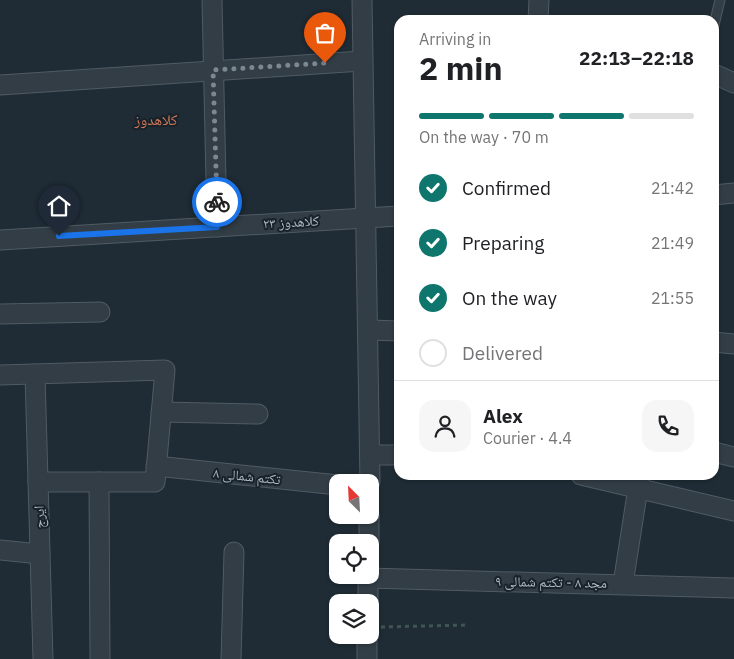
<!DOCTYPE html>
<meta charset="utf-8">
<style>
:root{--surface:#fff;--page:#f6f6f6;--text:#202124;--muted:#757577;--line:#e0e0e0;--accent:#0f766e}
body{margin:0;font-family:"IBM Plex Sans","Noto Naskh Arabic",sans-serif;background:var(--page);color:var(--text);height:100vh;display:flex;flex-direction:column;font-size:19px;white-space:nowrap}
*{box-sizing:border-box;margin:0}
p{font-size:16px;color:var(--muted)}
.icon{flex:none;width:28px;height:28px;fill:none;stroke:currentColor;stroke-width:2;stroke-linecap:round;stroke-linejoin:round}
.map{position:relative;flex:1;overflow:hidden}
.details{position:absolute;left:394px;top:15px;width:325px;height:465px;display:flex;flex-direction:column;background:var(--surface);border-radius:15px;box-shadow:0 1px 4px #0004}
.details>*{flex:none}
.needle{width:32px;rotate:336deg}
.controls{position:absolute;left:329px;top:474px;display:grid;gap:10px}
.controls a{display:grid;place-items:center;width:50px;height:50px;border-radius:10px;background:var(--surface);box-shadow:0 1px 4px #0004;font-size:25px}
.pin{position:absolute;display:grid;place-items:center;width:42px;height:42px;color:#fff;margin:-51px -21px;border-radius:50% 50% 50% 0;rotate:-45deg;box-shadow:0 0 5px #0007}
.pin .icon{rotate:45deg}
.courier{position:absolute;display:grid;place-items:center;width:50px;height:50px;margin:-25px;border:4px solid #1a73e8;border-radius:50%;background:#fff;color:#222;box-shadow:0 1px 6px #0007}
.summary em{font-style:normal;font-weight:700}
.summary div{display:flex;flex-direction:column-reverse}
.summary{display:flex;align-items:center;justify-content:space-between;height:85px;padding:0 25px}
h1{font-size:32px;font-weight:700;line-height:38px}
.bar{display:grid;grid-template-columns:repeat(4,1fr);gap:8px 5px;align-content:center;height:60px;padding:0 25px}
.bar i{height:6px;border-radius:4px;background:var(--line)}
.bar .on{background:var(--accent)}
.bar p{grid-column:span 4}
.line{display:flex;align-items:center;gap:12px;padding:0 25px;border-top:1px solid var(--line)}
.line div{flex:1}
.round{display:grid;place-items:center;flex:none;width:52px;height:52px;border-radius:15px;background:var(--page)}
ol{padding:0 25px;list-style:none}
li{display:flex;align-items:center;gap:15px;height:55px}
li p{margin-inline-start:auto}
li .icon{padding:5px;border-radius:50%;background:var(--accent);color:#fff;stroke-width:4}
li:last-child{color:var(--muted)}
li i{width:28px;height:28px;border:2px solid var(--line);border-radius:50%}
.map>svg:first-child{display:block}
</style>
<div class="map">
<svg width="734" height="659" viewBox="0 0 734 659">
<rect width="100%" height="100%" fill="#1f2c35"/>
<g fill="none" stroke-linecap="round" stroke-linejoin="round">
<g stroke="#505b64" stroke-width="11">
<polyline id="lane" points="714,25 720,0"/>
</g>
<g stroke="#505b64" stroke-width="21">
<g id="street">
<polyline points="212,0 217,227"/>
<polyline points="362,0 370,482"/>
<polyline points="538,20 539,0"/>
<polyline points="714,74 734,83"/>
<polyline points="0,85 362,61"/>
<polyline points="714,195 734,193"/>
<polyline points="0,240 399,216"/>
<polyline points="0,314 100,312"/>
<polyline points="369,330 399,331"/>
<polyline points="714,342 734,344"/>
<polyline points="35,374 43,659"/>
<polyline points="0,375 165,370 155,482 38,482"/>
<polyline points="161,412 258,414"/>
<polyline points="714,452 734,457"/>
<polyline points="370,455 399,455"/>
<polyline points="156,466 338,485"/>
<polyline points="581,475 734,511"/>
<polyline points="99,482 100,659"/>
<polyline points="369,542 369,515"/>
<polyline points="0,550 40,554"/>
<polyline points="368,578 734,588"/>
<polyline points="623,584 640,475"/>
<polyline points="368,602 368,575"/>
<polyline points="231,659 234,552"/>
<polyline points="367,659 367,635"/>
</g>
</g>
<polyline stroke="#405453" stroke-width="3" stroke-dasharray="4 4" stroke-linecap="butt" points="381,627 468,625"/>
<use href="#lane" stroke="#323d45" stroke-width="9"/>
<use href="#street" stroke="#323d45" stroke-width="19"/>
</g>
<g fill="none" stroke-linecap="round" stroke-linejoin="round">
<polyline stroke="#7b8791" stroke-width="5" stroke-dasharray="0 9" points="217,202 213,70 325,63"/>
<polyline stroke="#1a73e8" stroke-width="6" points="59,236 217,227 217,202"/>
</g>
<g text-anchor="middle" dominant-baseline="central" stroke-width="4" stroke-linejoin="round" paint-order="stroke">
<g font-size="14" fill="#acb8c3" stroke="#18222a">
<text transform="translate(291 222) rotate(-3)">کلاهدوز ۲۳</text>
<text transform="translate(247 476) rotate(6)">تکتم شمالی ۸</text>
<text transform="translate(39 517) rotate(-92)">ایرج</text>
<text transform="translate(551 582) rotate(1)">مجد ۸ - تکتم شمالی ۹</text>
</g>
<g font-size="15" fill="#d17858" stroke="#18222a">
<text x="156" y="119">کلاهدوز</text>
</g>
</g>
</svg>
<div class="controls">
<a><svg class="needle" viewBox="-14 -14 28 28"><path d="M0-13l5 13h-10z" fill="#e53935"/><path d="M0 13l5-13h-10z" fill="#757577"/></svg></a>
<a><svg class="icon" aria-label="locate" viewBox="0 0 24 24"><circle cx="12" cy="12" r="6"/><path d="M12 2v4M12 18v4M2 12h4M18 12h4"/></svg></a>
<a><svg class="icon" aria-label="layers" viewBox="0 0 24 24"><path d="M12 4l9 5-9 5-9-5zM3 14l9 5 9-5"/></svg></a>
</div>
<div class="pin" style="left:325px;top:63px;background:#ea580c"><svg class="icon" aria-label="bag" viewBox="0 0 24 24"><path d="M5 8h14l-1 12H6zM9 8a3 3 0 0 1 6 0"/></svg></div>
<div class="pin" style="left:59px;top:236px;background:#1f2937"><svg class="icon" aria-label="home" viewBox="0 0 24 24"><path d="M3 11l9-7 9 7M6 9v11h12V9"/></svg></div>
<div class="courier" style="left:217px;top:202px"><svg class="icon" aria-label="bike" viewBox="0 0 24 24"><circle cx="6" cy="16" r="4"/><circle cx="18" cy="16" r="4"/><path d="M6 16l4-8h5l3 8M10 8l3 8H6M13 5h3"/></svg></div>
<section class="details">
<div class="summary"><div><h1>2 min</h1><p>Arriving in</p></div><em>22:13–22:18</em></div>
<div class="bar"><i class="on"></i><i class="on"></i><i class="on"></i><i></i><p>On the way · 70 m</p></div>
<ol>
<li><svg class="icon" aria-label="check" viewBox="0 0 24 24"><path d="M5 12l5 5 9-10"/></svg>Confirmed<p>21:42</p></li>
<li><svg class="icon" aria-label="check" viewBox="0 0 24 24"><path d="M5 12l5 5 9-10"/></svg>Preparing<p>21:49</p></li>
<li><svg class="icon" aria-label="check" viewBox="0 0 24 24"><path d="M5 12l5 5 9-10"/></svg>On the way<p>21:55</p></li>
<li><i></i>Delivered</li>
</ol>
<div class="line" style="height:90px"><a class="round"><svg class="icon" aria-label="person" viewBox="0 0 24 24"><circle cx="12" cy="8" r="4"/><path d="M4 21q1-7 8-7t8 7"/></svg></a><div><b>Alex</b><p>Courier · 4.4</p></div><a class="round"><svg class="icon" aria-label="phone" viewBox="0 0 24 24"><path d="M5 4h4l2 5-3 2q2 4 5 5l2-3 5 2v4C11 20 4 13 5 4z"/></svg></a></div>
</section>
</div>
